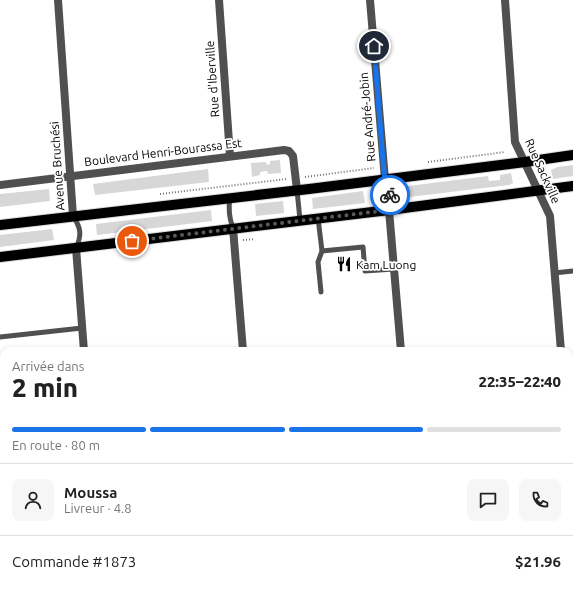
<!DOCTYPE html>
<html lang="fr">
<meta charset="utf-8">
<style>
:root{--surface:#fff;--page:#f6f6f6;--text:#222;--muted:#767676;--line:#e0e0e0;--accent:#1a73e8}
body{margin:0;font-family:Ubuntu,sans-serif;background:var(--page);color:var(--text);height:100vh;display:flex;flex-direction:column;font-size:15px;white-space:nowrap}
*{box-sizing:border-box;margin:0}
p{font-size:13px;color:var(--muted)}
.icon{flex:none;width:22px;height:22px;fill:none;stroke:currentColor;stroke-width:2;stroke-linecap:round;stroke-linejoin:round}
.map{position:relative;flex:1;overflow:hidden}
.details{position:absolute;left:0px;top:347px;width:573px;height:248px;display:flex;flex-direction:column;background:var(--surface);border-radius:12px 12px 0 0;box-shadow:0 2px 6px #0003}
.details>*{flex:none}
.pin{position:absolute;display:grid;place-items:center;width:34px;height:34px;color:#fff;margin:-17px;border:2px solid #fff;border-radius:50%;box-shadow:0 1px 4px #0007}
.courier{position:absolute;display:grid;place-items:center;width:40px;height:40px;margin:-20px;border:3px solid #1a73e8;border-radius:50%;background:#fff;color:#222;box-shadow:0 1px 5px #0007}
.overview em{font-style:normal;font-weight:800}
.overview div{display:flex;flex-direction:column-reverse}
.overview{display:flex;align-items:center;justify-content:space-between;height:68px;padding:0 12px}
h1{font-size:26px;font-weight:800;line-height:30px}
.bar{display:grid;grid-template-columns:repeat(4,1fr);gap:6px 4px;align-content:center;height:48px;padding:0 12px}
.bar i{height:5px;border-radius:3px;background:var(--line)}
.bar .current{background:var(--accent)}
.bar p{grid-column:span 4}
.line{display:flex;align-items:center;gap:10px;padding:0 12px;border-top:1px solid var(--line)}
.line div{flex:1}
.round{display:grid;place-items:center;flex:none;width:42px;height:42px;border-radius:8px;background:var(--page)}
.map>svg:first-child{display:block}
</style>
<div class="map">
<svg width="573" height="595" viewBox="0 0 573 595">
<rect width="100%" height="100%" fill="#fff"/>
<g fill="#d7d7d7">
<polygon points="280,160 281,173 268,174 267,171 260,172 260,175 252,177 251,163 266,162 267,165 270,164 270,161"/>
<polygon points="573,165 573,176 553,179 551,170 558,167"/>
<polygon points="208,169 209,182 95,195 93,184"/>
<polygon points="511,173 513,183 509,185 409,197 408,186 488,176 489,181 500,180 500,175"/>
<polygon points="49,189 50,201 0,207 0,194"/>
<polygon points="363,191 365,203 313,209 312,198"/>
<polygon points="283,201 284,213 256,216 255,204"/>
<polygon points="211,210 212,221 97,235 96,224"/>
<polygon points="52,229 54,240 0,247 0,235"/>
</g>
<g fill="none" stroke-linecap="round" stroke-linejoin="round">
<g stroke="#dbdbdb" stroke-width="12">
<g id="primary">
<polyline points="0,225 309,189 525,162 573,155"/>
<polyline points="0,257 389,210 573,186"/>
</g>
</g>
<g stroke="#727272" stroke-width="2" stroke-dasharray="1 2" stroke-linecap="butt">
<polyline points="428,162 505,152"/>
<polyline points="305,177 374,168"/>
<polyline points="160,194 287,179"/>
<polyline points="243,240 255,239"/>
</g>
<g stroke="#505050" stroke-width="5">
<path d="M385 180C390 190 391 199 389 210"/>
<polyline points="297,190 300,220"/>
<path d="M230 198C228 210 229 218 233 228"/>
<path d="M73 216C81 228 82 235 76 248"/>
<polyline points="318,218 322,251 363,247 365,271 394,269"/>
<polyline points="554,273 573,271"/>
<polyline points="321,292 318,262 322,251"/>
<polyline points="0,337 82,328"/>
</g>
<g stroke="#505050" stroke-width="8">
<polyline points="58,0 73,216"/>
<polyline points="219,0 230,156"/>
<polyline points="370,0 385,180"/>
<polyline points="505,0 515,142 550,216 561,351"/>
<polyline points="0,185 284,150 289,151 293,156 297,190"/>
<polyline points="389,210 401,351"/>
<polyline points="233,228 243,351"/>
<polyline points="76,248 84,351"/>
<polyline points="569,457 573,507"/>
<polyline points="103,591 103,595"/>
<polyline points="262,591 262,595"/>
<polyline points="421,591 421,595"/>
</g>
<use href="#primary" stroke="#000" stroke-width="10"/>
</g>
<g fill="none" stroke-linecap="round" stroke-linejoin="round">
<polyline stroke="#595959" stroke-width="4" stroke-dasharray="0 7.2" points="132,241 389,210 391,200 390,195"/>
<polyline stroke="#1a73e8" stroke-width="5" points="374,46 383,161 385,180 389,188 390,195"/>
</g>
<defs>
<g id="restaurant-bare" transform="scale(1.2)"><path d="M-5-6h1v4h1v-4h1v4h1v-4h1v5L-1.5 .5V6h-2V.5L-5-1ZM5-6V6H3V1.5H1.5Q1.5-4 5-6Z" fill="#000" stroke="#fff" stroke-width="2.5" paint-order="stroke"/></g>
</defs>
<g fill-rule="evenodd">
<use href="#restaurant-bare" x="344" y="264"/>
</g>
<g text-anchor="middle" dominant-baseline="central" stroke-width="3.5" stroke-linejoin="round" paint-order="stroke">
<g font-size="12" fill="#000" stroke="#fff">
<text transform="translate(212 79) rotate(-94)">Rue d'Iberville</text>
<text transform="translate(367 117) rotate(-95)">Rue André-Jobin</text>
<text transform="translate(163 152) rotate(-7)">Boulevard Henri-Bourassa Est</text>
<text transform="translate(57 166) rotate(-94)">Avenue Bruchési</text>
<text transform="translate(543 171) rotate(66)">Rue Sackville</text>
</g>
<g font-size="12" fill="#000" stroke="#fff" text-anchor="start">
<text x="356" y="264">Kam Luong</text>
</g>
</g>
</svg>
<div class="pin" style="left:132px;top:241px;background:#ea580c"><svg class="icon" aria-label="bag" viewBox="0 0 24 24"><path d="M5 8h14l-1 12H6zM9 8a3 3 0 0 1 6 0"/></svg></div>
<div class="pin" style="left:374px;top:46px;background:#1f2937"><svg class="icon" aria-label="home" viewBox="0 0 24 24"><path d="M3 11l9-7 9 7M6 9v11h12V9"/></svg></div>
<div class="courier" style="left:390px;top:195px"><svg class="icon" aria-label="bike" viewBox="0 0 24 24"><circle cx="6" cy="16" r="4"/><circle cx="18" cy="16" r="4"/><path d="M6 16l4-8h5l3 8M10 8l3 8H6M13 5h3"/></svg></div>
<section class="details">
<div class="overview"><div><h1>2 min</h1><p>Arrivée dans</p></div><em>22:35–22:40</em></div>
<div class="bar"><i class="current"></i><i class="current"></i><i class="current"></i><i></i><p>En route · 80 m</p></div>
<div class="line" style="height:72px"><a class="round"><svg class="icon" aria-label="person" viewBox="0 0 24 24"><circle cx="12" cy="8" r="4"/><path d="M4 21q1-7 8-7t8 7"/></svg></a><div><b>Moussa</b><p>Livreur · 4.8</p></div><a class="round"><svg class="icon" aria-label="chat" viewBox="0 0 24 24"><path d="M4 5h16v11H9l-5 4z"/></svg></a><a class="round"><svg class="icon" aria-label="phone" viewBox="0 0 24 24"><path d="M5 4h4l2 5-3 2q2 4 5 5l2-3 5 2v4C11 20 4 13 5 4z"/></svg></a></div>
<div class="line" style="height:52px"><div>Commande #1873</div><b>$21.96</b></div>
</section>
</div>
